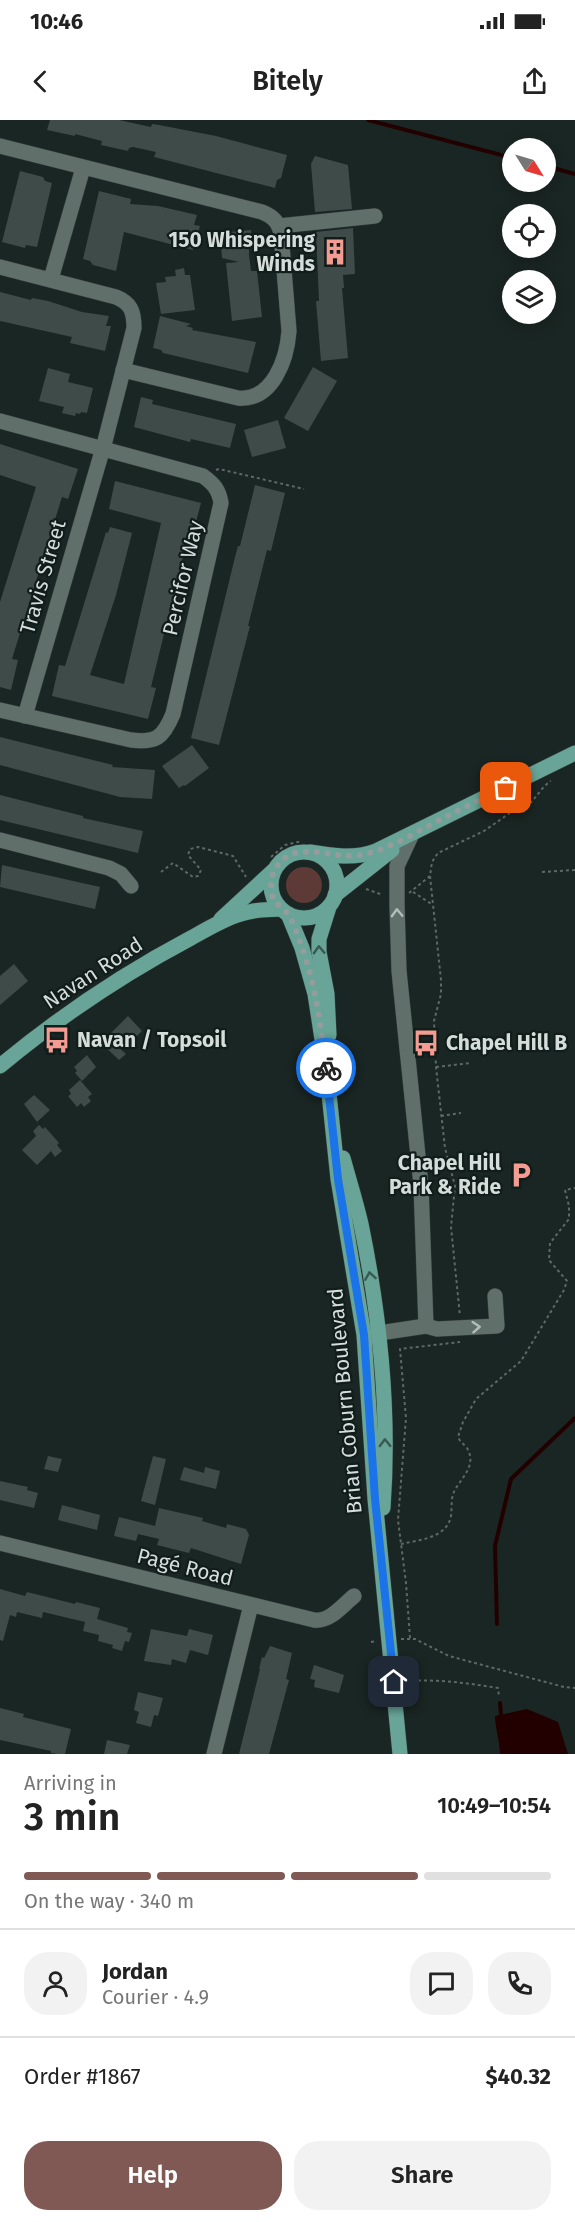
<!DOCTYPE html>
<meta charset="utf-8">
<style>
:root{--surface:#fff;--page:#f2f2f2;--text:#222;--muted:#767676;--line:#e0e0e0;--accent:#815954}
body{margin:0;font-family:"Fira Sans",sans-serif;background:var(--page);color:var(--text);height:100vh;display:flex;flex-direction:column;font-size:22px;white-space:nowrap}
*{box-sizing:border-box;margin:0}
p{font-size:20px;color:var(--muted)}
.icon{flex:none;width:33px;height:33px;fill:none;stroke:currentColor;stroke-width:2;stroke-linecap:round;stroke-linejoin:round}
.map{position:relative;height:1634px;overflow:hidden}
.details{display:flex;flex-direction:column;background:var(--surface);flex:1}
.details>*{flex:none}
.needle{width:39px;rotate:127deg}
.fabs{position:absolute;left:502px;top:18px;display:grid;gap:12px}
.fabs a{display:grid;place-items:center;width:54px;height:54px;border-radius:50%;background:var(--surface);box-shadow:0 3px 15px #0003;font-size:30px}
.pin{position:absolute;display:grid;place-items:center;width:51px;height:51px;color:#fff;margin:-26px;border-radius:12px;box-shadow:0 3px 9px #0006}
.courier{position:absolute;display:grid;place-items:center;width:60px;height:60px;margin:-30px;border:4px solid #1a73e8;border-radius:50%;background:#fff;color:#222;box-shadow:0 2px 8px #0007}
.headline em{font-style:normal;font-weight:600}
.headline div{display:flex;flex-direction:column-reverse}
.headline{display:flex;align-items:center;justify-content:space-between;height:102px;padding:0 24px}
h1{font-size:39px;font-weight:600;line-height:45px}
.bar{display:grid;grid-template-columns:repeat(4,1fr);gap:9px 6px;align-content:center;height:72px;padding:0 24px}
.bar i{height:8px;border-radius:4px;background:var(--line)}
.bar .active{background:var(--accent)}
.bar p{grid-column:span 4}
.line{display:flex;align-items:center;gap:15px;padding:0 24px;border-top:2px solid var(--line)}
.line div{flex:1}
.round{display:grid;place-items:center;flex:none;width:63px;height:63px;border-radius:24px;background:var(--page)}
.button{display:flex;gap:12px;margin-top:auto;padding:12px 24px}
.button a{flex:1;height:69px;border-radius:24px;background:var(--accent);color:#fff;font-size:24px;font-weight:600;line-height:69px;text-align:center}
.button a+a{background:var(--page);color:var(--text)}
.status{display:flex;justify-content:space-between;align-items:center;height:42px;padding:0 30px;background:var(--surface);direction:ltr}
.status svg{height:16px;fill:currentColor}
header{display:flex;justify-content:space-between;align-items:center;height:78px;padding:0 24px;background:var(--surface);font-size:27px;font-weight:600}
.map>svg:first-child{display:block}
</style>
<div class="status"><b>10:46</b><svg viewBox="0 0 49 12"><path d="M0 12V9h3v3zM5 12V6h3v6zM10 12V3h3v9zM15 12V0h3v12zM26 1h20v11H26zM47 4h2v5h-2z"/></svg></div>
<header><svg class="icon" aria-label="back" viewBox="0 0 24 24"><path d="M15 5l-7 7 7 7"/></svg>Bitely<svg class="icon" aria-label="share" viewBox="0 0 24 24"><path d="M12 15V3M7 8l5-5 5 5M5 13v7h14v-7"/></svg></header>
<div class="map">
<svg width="575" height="1634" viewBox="0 0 575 1634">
<rect width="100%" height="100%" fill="#1a2623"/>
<circle fill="#5d3a36" cx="304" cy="765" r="18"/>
<path fill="#230000" d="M527 1589 558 1602 568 1634H500C500 1621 495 1609 495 1596Z"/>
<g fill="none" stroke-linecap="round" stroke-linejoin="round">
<g stroke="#230000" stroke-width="4">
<polyline points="368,0 513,38"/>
<polyline points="546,46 575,54"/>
<polyline points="497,1504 495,1426 511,1359 575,1298"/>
<polyline points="500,1583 501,1595"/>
</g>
</g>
<g fill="#3e4b48">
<polygon points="50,0 119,0 151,7 152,4 159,5 216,16 287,35 281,58 277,60 275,68 154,37 156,32 133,27 129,28 128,31 101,25 102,21 75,14 75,16 47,10"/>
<polygon points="315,36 348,45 352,89 315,92 311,44"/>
<polygon points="20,51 43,57 45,61 52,63 37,127 26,125 25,128 2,122"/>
<polygon points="99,71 131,79 130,84 158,86 197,95 194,105 200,106 193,130 124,112 116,151 93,145 90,141 83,139"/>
<polygon points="353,108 355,154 343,155 344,168 342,168 348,238 321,241 316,181 319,181 316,112"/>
<polygon points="251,110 252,123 249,124 249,135 251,151 257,151 262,197 232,201 226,143 239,142 222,138 220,113"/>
<polygon points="184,148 185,155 190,155 195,190 161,194 156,163 166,162 165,157 176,156 175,150"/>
<polygon points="0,172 31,180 32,178 48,181 82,192 109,196 106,206 111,206 105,231 70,223 72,217 0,201"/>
<polygon points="160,196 191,204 186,206 193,208 192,210 256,222 248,253 163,233 161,230 153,228"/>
<polygon points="313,247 337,261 308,311 284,298"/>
<polygon points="48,248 70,254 68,262 93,268 87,293 81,292 80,294 76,293 75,296 62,293 64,287 39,281"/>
<polygon points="141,277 153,280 152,284 236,304 230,328 191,319 190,322 134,307"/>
<polygon points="278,300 286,328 252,337 244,310"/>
<polygon points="0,324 78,349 68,379 62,377 12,539 18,540 11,570 0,567 0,482 36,367 0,355"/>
<polygon points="115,361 201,383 193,413 189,412 151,567 156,568 148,599 52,576 59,545 65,546 106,412 108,413 110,407 132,413 116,475 90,555 124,564 161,403 109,389"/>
<polygon points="255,365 285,373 271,431 267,430 248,506 250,506 219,625 191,618 235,437 238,426 240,426"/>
<polygon points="0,617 113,645 112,647 155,650 152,679 120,677 0,645"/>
<polygon points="192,625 209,648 185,666 184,665 179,668 162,646"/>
<polygon points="0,675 83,696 83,698 143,711 138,733 0,700"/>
<polygon points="2,745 100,767 95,789 0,767"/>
<polygon points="14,844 28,861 0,885 0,856"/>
<polygon points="128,896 142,911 134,919 130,915 118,927 126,934 119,940 99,921 105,914 108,916"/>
<polygon points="87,935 96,947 82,961 75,953 77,951 74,947"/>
<polygon points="80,960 92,974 88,977 91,981 84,987 81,983 77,987 68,976 71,974 69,970"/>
<polygon points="34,975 50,990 37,1002 24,984"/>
<polygon points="39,1005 43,1009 45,1007 59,1023 57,1025 62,1031 55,1037 51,1031 37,1045 22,1030 36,1016 33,1011"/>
<polygon points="48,1336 62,1339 58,1352 44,1349"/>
<polygon points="153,1336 166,1339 155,1385 141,1381"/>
<polygon points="184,1347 204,1353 205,1347 220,1351 216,1369 180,1360"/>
<polygon points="0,1361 28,1367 27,1370 38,1373 34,1388 0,1380"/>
<polygon points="62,1385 100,1395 97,1410 58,1400"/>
<polygon points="159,1388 203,1398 202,1401 226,1408 227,1404 246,1409 249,1415 241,1444 191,1428 189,1433 157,1425 159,1419 138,1414 136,1421 114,1416 119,1397 155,1406"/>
<polygon points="0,1469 25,1476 27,1472 75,1484 76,1482 100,1488 97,1499 128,1508 127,1512 132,1513 129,1522 125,1521 122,1531 112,1528 113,1525 98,1521 99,1515 83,1511 85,1502 43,1492 42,1498 17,1492 16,1497 10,1495 3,1521 0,1520"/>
<polygon points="151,1509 187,1516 189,1509 213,1515 208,1535 190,1530 186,1543 172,1539 171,1545 144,1541"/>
<polygon points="270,1526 292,1533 286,1559 289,1560 269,1634 239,1634 260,1549 259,1549 262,1537 264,1538"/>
<polygon points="314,1545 344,1555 339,1573 314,1567 315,1560 310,1559"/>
<polygon points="138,1572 163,1578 158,1596 154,1595 151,1607 136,1603 139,1592 134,1590"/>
<polygon points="0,1588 24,1594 23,1597 71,1609 65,1634 57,1634 51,1633 51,1631 0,1620"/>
<polygon points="107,1620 130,1625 127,1634 104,1634"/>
</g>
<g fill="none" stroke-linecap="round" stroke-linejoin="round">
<g stroke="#37403e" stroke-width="16">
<g id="minor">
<path d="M0 26 262 92C274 97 278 102 281 113L289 211C287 239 273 281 238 278L123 250"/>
<polyline points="279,106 375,96"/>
<path d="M0 147 116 177C131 183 134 192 134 208L105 321 25 596"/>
<polyline points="51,159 83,48"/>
<path d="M0 301 203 356C214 364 219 370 221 383L173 594C163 618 156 623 131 620L0 590"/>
<polyline points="412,714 397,746 397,785 399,851 421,1065 426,1206"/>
<polyline points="0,720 109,748 121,754 131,766"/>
<polyline points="366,1215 426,1206 437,1209 497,1206 495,1176"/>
<path d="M0 1423 314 1500C330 1502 342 1486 354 1476"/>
<polyline points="214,1634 251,1485"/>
</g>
</g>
<g stroke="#37403e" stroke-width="16">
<g id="major">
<path d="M310 732C333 736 355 739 376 731L575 633"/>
<circle cx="304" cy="765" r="33"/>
<polyline points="335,775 392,730"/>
<polyline points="329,787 319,819 319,832 327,874 329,915"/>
<polyline points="288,794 302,828 315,874 326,945 338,1059 364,1215 375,1379 400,1634"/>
<polyline points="221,799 274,750"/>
<path d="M0 946C59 897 123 854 191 818 209 808 229 796 249 792 260 789 271 790 281 789"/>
<path d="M343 1038C349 1060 356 1082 361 1104 380 1196 390 1293 383 1388"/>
</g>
</g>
<g stroke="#5e6866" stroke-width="2" stroke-dasharray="3 3" stroke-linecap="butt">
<polyline points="216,350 219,349 304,369"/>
<path d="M525 687C536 680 540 668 551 661"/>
<polyline points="271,737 285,725 302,721"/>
<polyline points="161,752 173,743 193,757 198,756 201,750 188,735 190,729 198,727 233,736 246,757"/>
<polyline points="542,752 575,750"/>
<polyline points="430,756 441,860 441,874 434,901 436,947 445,1028 455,1066 451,1107 460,1196"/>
<polyline points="366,769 383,775"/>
<polyline points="413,772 433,785"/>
<polyline points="409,773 430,756 432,742 438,733 484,711 510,693"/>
<polyline points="436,947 471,943"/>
<polyline points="441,996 461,993"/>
<path d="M401 1424C419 1420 447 1418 451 1396 452 1389 451 1381 453 1374 459 1359 478 1347 467 1328 464 1324 460 1322 458 1317L463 1302 476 1279 521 1241 564 1170 567 1161 549 1140 550 1123 569 1099V1086L565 1070 575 1068"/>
<polyline points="410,1518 406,1463 398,1400 406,1298 400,1229 460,1222"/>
<polyline points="401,1519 415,1519 449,1536 564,1567 575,1568"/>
<polyline points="371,1522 377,1521"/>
<path d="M406 1561C437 1559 467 1563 498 1568L499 1576"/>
</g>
<use href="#minor" stroke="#616f6b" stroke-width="15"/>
<use href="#major" stroke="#68a497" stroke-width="15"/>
</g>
<defs><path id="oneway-chevron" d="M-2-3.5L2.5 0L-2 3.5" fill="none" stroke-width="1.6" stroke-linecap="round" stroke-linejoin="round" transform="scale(1.5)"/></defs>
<g stroke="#b2bcb9">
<use href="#oneway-chevron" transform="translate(397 793) rotate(-92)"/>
<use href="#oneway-chevron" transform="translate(476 1207) rotate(-4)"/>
</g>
<g stroke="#385a52">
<use href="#oneway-chevron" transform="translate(319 830) rotate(-92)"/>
<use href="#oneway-chevron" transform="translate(370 1156) rotate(-99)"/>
<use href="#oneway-chevron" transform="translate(385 1323) rotate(-91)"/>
</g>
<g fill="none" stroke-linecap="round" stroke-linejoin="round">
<path stroke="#949d9b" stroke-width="6" stroke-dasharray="0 10.8" d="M326 948C321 908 316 866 302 828 299 820 293 800 288 794 281 784 273 786 271 769 270 755 277 741 290 735 311 725 342 741 366 734 389 728 412 715 432 704 457 691 481 679 506 668"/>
<polyline stroke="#1a73e8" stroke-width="8" points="326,948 338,1059 364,1215 375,1379 394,1562"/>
</g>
<defs>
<g id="building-bare" transform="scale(2.07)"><path d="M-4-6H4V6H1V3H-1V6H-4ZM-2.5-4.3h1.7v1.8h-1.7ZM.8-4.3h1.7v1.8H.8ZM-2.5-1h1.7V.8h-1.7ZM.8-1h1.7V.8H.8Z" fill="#f59c92" stroke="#111d1a" stroke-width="2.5" paint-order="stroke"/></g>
<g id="bus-bare" transform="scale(2.07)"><path d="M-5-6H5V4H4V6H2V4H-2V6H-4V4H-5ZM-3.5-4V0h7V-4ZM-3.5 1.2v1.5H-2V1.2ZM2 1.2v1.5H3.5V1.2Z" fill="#f59c92" stroke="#111d1a" stroke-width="2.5" paint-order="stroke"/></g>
<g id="parking-bare" transform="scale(2.07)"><path d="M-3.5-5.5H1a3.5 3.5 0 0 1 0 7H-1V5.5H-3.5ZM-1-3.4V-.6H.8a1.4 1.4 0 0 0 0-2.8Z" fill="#f59c92" stroke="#111d1a" stroke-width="2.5" paint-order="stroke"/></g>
</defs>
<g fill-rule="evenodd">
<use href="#building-bare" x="335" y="132"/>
<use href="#bus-bare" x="57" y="920"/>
<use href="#bus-bare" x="426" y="923"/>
<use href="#parking-bare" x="521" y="1055"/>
</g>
<g text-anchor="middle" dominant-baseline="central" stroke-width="4.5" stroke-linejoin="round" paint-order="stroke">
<g font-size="21" font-weight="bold" fill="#d5dddb" stroke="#111d1a" text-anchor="end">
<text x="315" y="120">150 Whispering<tspan x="315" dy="24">Winds</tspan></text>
<text x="77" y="920" text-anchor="start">Navan / Topsoil</text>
<text x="446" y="923" text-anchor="start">Chapel Hill B</text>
<text x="501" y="1043">Chapel Hill<tspan x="501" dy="24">Park &amp; Ride</tspan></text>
</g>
<g font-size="21" fill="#d5dddb" stroke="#111d1a">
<text transform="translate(43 457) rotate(-74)">Travis Street</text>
<text transform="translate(183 458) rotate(-77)">Percifor Way</text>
<text transform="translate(93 853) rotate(-33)">Navan Road</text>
<text transform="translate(345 1281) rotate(-95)">Brian Coburn Boulevard</text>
<text transform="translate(185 1447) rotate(14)">Pagé Road</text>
</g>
</g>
</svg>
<div class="fabs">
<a><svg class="needle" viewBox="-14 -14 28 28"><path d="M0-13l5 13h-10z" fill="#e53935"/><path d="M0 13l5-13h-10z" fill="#767676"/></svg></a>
<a><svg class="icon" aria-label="locate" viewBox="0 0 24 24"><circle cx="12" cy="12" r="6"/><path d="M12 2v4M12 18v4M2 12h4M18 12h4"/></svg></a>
<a><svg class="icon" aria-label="layers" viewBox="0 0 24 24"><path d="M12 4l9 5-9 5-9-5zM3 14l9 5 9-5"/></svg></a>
</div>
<div class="pin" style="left:506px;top:668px;background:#ea580c"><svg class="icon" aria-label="bag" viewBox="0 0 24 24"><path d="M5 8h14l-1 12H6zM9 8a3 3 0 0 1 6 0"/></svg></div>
<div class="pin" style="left:394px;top:1562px;background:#1f2937"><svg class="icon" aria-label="home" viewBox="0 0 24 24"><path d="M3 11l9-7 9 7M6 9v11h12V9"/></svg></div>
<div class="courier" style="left:326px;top:948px"><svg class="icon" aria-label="bike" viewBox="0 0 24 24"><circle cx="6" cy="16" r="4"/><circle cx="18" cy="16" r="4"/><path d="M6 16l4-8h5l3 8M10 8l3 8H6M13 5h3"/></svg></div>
</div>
<section class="details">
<div class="headline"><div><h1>3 min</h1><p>Arriving in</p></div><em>10:49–10:54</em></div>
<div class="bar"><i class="active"></i><i class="active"></i><i class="active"></i><i></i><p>On the way · 340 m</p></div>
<div class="line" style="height:108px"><a class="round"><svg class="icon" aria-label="person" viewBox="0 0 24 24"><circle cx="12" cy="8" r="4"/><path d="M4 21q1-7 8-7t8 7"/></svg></a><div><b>Jordan</b><p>Courier · 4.9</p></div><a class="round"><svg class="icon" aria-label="chat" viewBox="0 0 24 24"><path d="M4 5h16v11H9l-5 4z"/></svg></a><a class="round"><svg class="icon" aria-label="phone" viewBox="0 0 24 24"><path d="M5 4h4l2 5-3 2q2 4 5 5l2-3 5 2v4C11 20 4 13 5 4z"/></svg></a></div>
<div class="line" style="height:78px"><div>Order #1867</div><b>$40.32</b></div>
<div class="button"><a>Help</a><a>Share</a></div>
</section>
